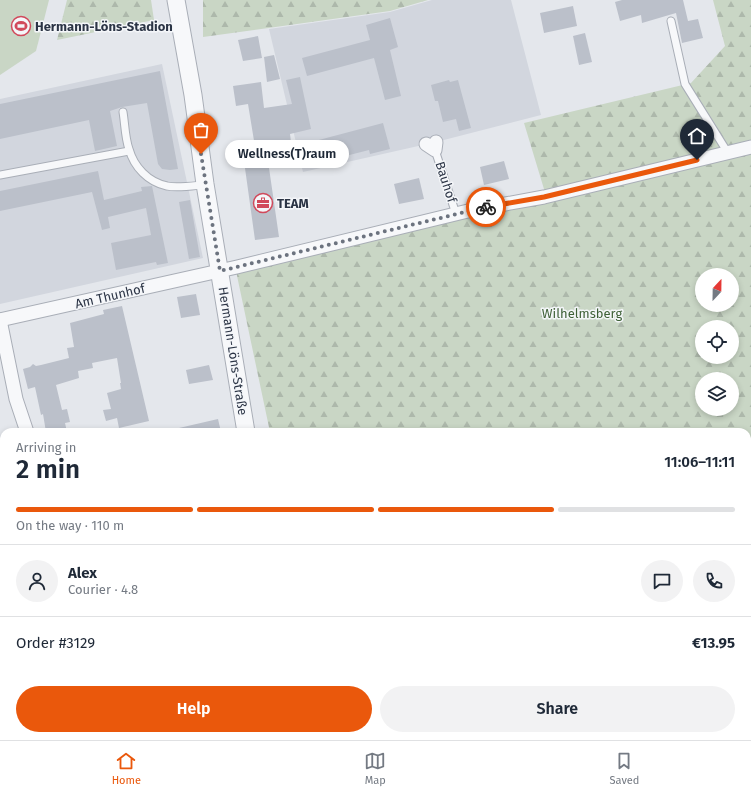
<!DOCTYPE html>
<meta charset="utf-8">
<style>
:root{--surface:#fff;--page:#f2f2f3;--text:#1f2937;--muted:#747a83;--line:#e0e1e3;--accent:#ea580c}
body{margin:0;font-family:"Fira Sans",sans-serif;background:var(--page);color:var(--text);height:100vh;display:flex;flex-direction:column;font-size:15px;white-space:nowrap}
*{box-sizing:border-box;margin:0}
p{font-size:13px;color:var(--muted)}
.icon{flex:none;width:22px;height:22px;fill:none;stroke:currentColor;stroke-width:2;stroke-linecap:round;stroke-linejoin:round}
.map{position:relative;flex:1;overflow:hidden}
.side{position:absolute;left:0px;top:428px;width:751px;height:312px;display:flex;flex-direction:column;background:var(--surface);border-radius:12px 12px 0 0;box-shadow:0 2px 6px #0003}
.side>*{flex:none}
.needle{width:26px;rotate:22deg}
.tools{position:absolute;left:695px;top:268px;display:grid;gap:8px}
.tools a{display:grid;place-items:center;width:44px;height:44px;border-radius:50%;background:var(--surface);box-shadow:0 2px 6px #0003;font-size:20px}
.pin{position:absolute;display:grid;place-items:center;width:34px;height:34px;color:#fff;margin:-41px -17px;border-radius:50% 50% 50% 0;rotate:-45deg;box-shadow:0 0 4px #0007}
.pin .icon{rotate:45deg}
.courier{position:absolute;display:grid;place-items:center;width:40px;height:40px;margin:-20px;border:3px solid #ea580c;border-radius:50%;background:#fff;color:#222;box-shadow:0 1px 5px #0007}
.bubble{position:absolute;height:28px;border-radius:14px;background:var(--surface);box-shadow:0 2px 6px #0003;font-size:13px;font-weight:600;line-height:28px;text-align:center}
.head em{font-style:normal;font-weight:600}
.head div{display:flex;flex-direction:column-reverse}
.head{display:flex;align-items:center;justify-content:space-between;height:68px;padding:0 16px}
h1{font-size:26px;font-weight:600;line-height:30px}
.bar{display:grid;grid-template-columns:repeat(4,1fr);gap:6px 4px;align-content:center;height:48px;padding:0 16px}
.bar i{height:5px;border-radius:3px;background:var(--line)}
.bar .current{background:var(--accent)}
.bar p{grid-column:span 4}
.line{display:flex;align-items:center;gap:10px;padding:0 16px;border-top:1px solid var(--line)}
.line div{flex:1}
.round{display:grid;place-items:center;flex:none;width:42px;height:42px;border-radius:21px;background:var(--page)}
.button{display:flex;gap:8px;margin-top:auto;padding:8px 16px}
.button a{flex:1;height:46px;border-radius:24px;background:var(--accent);color:#fff;font-size:16px;font-weight:600;line-height:46px;text-align:center}
.button a+a{background:var(--page);color:var(--text)}
.menu{display:flex;justify-content:space-around;align-items:center;height:56px;border-top:1px solid var(--line);background:var(--surface);font-size:11px;color:var(--muted)}
.menu a{display:grid;justify-items:center;gap:2px}
.menu .current{color:var(--accent)}
.map>svg:first-child{display:block}
</style>
<div class="map">
<svg width="751" height="740" viewBox="0 0 751 740">
<defs>
<pattern id="forest-firs" width="22" height="20" patternUnits="userSpaceOnUse"><rect width="22" height="20" fill="#c9d6c5"/><path d="M5 1l3.5 6h-7zM16 11l3.5 6h-7z" fill="#adb8ab"/></pattern>
</defs>
<rect width="100%" height="100%" fill="#e4e7ec"/>
<g fill="#d2d6de">
<polygon points="432,0 511,0 541,115 436,142 303,172 269,29 390,12"/>
<polygon points="162,64 203,258 0,304 0,99"/>
</g>
<polygon fill="#c9d6c5" points="0,0 49,0 36,51 0,75"/>
<g fill="url(#forest-firs)" fill-rule="evenodd">
<polygon points="67,0 151,0 154,20 57,40"/>
<polygon points="203,0 428,0 390,11 203,37"/>
<path d="M713 0H751V740H373L371 736H747V432H270L236 271 547 199 524 123 691 83 725 46ZM702 275H732V305H702ZM702 327H732V357H702ZM702 379H732V409H702Z"/>
</g>
<g fill="#bbc0ca">
<polygon points="622,0 683,0 688,21 698,19 703,38 682,43 676,13 642,23 641,15 620,21 615,2"/>
<polygon points="573,6 577,26 544,33 540,13"/>
<polygon points="390,18 398,47 390,50 401,96 385,100 374,58 307,76 302,58 370,40 366,25"/>
<polygon points="585,33 592,62 579,65 573,36"/>
<polygon points="258,36 262,58 243,61 238,40"/>
<polygon points="274,55 280,79 267,82 264,57"/>
<polygon points="160,71 178,169 170,170 162,169 158,164 147,103 122,107 110,111 117,146 95,151 89,120 0,139 0,104"/>
<polygon points="300,77 311,129 290,134 292,150 267,154 279,237 255,240 244,161 257,159 248,104 236,106 233,86 261,82 264,108 292,104 286,80"/>
<polygon points="449,80 450,82 458,80 471,128 459,131 456,119 443,122 438,101 435,101 431,85"/>
<polygon points="383,123 390,149 370,154 369,150 326,161 325,157 319,159 315,141"/>
<polygon points="504,161 509,179 484,185 480,167"/>
<polygon points="98,171 104,200 142,191 141,187 152,186 168,263 157,265 156,262 116,270 111,243 151,235 146,208 108,217 110,228 102,230 92,192 0,211 0,191"/>
<polygon points="419,178 424,199 399,204 394,184"/>
<polygon points="190,200 200,257 189,259 179,202"/>
<polygon points="196,294 200,315 181,318 177,297"/>
<polygon points="122,306 149,421 119,428 117,418 106,421 103,410 111,409 107,393 121,389 120,383 121,383 117,358 92,363 93,368 78,371 79,378 56,385 62,410 67,409 70,422 65,423 67,432 46,432 43,414 41,415 35,387 28,389 23,369 30,367 33,364 36,366 41,365 69,358 67,348 74,347 70,323 104,314 103,310"/>
<polygon points="209,365 213,380 189,384 186,370"/>
<polygon points="218,419 221,432 180,432 179,428"/>
</g>
<g fill="none" stroke-linecap="round" stroke-linejoin="round">
<g stroke="#a9aeb7" stroke-width="9">
<g id="service">
<polyline points="671,21 685,84 728,153"/>
<path d="M123 112C125 124 125 138 129 149 134 167 148 182 167 186 175 188 197 186 205 184"/>
<polyline points="435,150 456,214"/>
<polyline points="0,175 129,151"/>
</g>
</g>
<g stroke="#a9aeb7" stroke-width="15">
<g id="minor">
<polyline points="426,144 435,150 436,142"/>
<polyline points="0,320 237,267 472,210 544,197 751,147"/>
<polyline points="0,320 16,399 27,432"/>
<polyline points="132,736 133,740"/>
</g>
</g>
<g stroke="#a9aeb7" stroke-width="19">
<g id="tertiary">
<polyline points="176,0 193,95 205,184 246,432"/>
<polyline points="335,736 337,740"/>
</g>
</g>
<use href="#service" stroke="#f7f8fa" stroke-width="7"/>
<use href="#minor" stroke="#f7f8fa" stroke-width="13"/>
<use href="#tertiary" stroke="#f7f8fa" stroke-width="17"/>
</g>
<g fill="none" stroke-linecap="round" stroke-linejoin="round">
<polyline stroke="#6c737f" stroke-width="4" stroke-dasharray="0 7.2" points="201,154 220,271 486,207"/>
<polyline stroke="#ea580c" stroke-width="5" points="486,207 544,197 697,160"/>
</g>
<defs>
<g id="stadium-ring" transform="scale(1)"><circle r="9.5" fill="#f4f6f9" stroke="#d1495b" stroke-width="1.5"/><path d="M0-5a6.5 5 0 1 0 0 10a6.5 5 0 1 0 0-10ZM-3.5-1.8h7v3.6h-7Z" fill="#d1495b"/></g>
<g id="office-ring" transform="scale(1)"><circle r="9.5" fill="#f4f6f9" stroke="#d1495b" stroke-width="1.5"/><path d="M-6-3h4V-5.5h4V-3h4V5H-6ZM-1-4.5V-3h2v-1.5ZM-6 0V1H6V0Z" fill="#d1495b"/></g>
</defs>
<g fill-rule="evenodd">
<use href="#stadium-ring" x="21" y="26"/>
<use href="#office-ring" x="263" y="203"/>
</g>
<g text-anchor="middle" dominant-baseline="central" stroke-width="3" stroke-linejoin="round" paint-order="stroke">
<g font-size="13" font-weight="bold" fill="#2b3445" stroke="#f4f6f9" text-anchor="start">
<text x="35" y="26">Hermann-Löns-Stadion</text>
<text x="277" y="203">TEAM</text>
</g>
<g font-size="13" fill="#2b3445" stroke="#f4f6f9">
<text transform="translate(446 182) rotate(72)">Bauhof</text>
<text transform="translate(110 296) rotate(-13)">Am Thunhof</text>
<text transform="translate(233 351) rotate(81)">Hermann-Löns-Straße</text>
</g>
<g font-size="13" fill="#3f6138" stroke="#f4f6f9">
<text x="582" y="313">Wilhelmsberg</text>
</g>
</g>
</svg>
<div class="tools">
<a><svg class="needle" viewBox="-14 -14 28 28"><path d="M0-13l5 13h-10z" fill="#e53935"/><path d="M0 13l5-13h-10z" fill="#747a83"/></svg></a>
<a><svg class="icon" aria-label="locate" viewBox="0 0 24 24"><circle cx="12" cy="12" r="6"/><path d="M12 2v4M12 18v4M2 12h4M18 12h4"/></svg></a>
<a><svg class="icon" aria-label="layers" viewBox="0 0 24 24"><path d="M12 4l9 5-9 5-9-5zM3 14l9 5 9-5"/></svg></a>
</div>
<div class="pin" style="left:201px;top:154px;background:#ea580c"><svg class="icon" aria-label="bag" viewBox="0 0 24 24"><path d="M5 8h14l-1 12H6zM9 8a3 3 0 0 1 6 0"/></svg></div>
<div class="pin" style="left:697px;top:160px;background:#1f2937"><svg class="icon" aria-label="home" viewBox="0 0 24 24"><path d="M3 11l9-7 9 7M6 9v11h12V9"/></svg></div>
<div class="courier" style="left:486px;top:207px"><svg class="icon" aria-label="bike" viewBox="0 0 24 24"><circle cx="6" cy="16" r="4"/><circle cx="18" cy="16" r="4"/><path d="M6 16l4-8h5l3 8M10 8l3 8H6M13 5h3"/></svg></div>
<div class="bubble" style="left:225px;top:140px;width:124px">Wellness(T)raum</div>
<section class="side">
<div class="head"><div><h1>2 min</h1><p>Arriving in</p></div><em>11:06–11:11</em></div>
<div class="bar"><i class="current"></i><i class="current"></i><i class="current"></i><i></i><p>On the way · 110 m</p></div>
<div class="line" style="height:72px"><a class="round"><svg class="icon" aria-label="person" viewBox="0 0 24 24"><circle cx="12" cy="8" r="4"/><path d="M4 21q1-7 8-7t8 7"/></svg></a><div><b>Alex</b><p>Courier · 4.8</p></div><a class="round"><svg class="icon" aria-label="chat" viewBox="0 0 24 24"><path d="M4 5h16v11H9l-5 4z"/></svg></a><a class="round"><svg class="icon" aria-label="phone" viewBox="0 0 24 24"><path d="M5 4h4l2 5-3 2q2 4 5 5l2-3 5 2v4C11 20 4 13 5 4z"/></svg></a></div>
<div class="line" style="height:52px"><div>Order #3129</div><b>€13.95</b></div>
<div class="button"><a>Help</a><a>Share</a></div>
</section>
</div>
<nav class="menu">
<a class="current"><svg class="icon" aria-label="home" viewBox="0 0 24 24"><path d="M3 11l9-7 9 7M6 9v11h12V9"/></svg>Home</a>
<a><svg class="icon" aria-label="map" viewBox="0 0 24 24"><path d="M3 6l6-2 6 2 6-2v14l-6 2-6-2-6 2zM9 4v14M15 6v14"/></svg>Map</a>
<a><svg class="icon" aria-label="saved" viewBox="0 0 24 24"><path d="M7 4h10v16l-5-4-5 4z"/></svg>Saved</a>
</nav>
